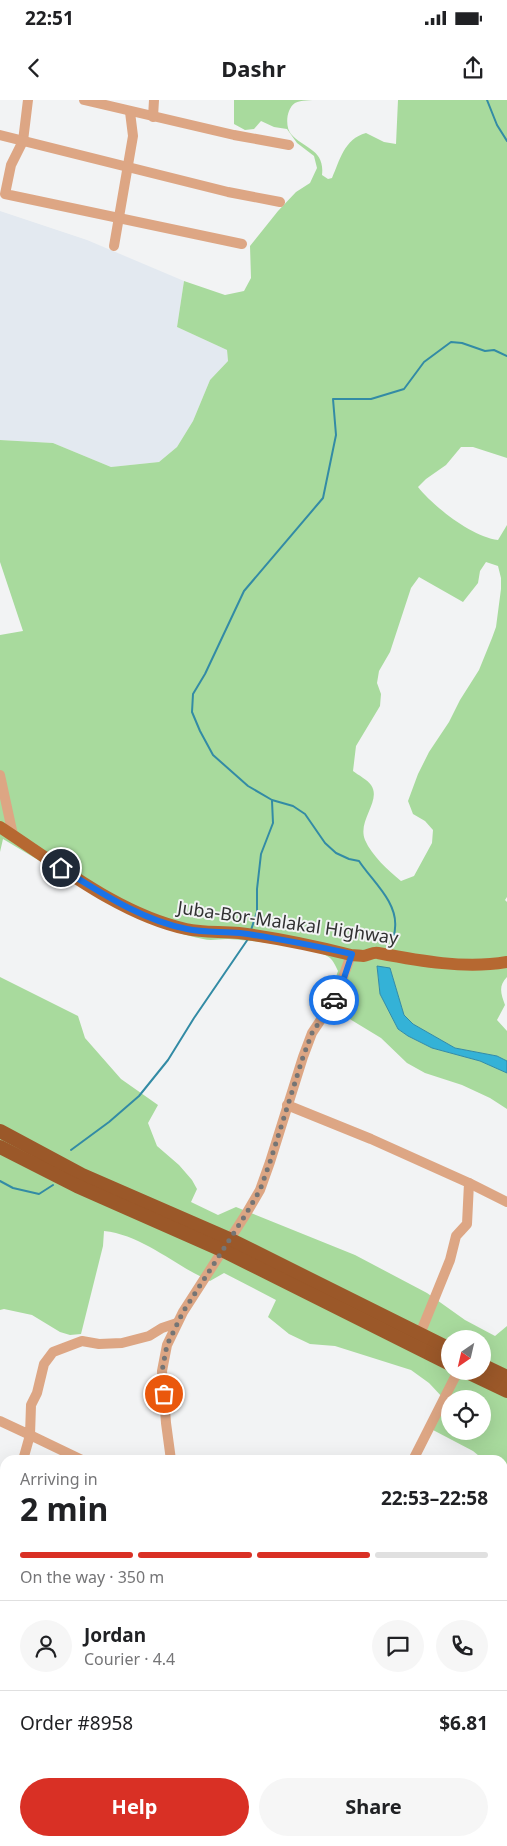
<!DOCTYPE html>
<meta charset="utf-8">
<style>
:root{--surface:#fff;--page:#f6f6f6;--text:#202124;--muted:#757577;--line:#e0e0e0;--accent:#d93025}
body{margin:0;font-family:"Noto Sans",sans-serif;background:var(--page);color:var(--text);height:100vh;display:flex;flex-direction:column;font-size:19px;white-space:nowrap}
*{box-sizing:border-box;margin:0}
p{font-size:16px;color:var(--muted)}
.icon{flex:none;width:28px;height:28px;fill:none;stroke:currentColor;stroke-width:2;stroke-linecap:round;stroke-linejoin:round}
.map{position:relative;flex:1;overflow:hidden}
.side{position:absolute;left:0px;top:1355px;width:508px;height:391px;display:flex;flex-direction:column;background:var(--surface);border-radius:15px 15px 0 0;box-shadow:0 5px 20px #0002}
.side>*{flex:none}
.needle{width:32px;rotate:214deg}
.buttons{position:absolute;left:441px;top:1230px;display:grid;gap:10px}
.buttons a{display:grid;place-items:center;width:50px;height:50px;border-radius:50%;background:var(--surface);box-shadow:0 5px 20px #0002;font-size:25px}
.pin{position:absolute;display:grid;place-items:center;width:42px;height:42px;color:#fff;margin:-21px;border:2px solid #fff;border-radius:50%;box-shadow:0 1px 5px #0007}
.courier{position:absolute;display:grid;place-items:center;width:50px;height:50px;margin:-25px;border:4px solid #1a73e8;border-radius:50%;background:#fff;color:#222;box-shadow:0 1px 6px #0007}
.overview em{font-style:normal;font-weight:700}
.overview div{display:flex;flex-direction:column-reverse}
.overview{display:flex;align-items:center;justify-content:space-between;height:85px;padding:0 20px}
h1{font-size:32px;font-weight:700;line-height:38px}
.bar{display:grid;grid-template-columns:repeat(4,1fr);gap:8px 5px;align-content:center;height:60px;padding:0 20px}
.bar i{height:6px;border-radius:4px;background:var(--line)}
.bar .selected{background:var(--accent)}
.bar p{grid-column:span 4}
.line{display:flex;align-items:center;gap:12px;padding:0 20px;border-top:1px solid var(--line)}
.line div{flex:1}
.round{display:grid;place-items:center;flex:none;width:52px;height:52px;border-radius:26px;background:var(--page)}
.primary-button{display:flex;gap:10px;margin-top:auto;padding:10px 20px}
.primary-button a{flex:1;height:58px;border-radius:30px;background:var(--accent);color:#fff;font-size:20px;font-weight:700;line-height:58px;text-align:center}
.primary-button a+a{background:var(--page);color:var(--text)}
.status{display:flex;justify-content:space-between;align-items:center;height:35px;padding:0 25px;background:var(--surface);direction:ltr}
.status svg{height:14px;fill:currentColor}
header{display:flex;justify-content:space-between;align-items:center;height:65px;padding:0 20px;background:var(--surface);font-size:22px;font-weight:700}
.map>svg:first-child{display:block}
</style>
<div class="status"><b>22:51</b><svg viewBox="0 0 49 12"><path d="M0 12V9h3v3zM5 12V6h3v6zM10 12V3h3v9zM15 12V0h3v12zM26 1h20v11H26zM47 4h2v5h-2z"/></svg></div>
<header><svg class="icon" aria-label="back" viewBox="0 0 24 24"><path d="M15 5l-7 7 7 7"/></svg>Dashr<svg class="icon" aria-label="share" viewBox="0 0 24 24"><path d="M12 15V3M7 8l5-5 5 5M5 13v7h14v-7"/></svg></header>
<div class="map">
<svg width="507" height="1746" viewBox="0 0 507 1746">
<rect width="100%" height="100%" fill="#f2f3f4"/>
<polygon fill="#e3e9f0" points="0,111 87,140 184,181 177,227 227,250 228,261 210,280 193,321 177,347 159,362 111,367 53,343 0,340"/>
<g fill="#a8da9d" fill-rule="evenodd">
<path d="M234 0H318C311 0 301 0 295 3 286 9 285 27 291 34 304 49 325 49 322 75L328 79 332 78C340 60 344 39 366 33L384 42 396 44 398 0H507V358L473 347H461L446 365 426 379 418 387C434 407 472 437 498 440L507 425V797L505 800 507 802V877C498 886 501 894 505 905L497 920 507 931V961L497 956 455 948 413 924 404 915 390 868 377 867 380 894 398 929 408 936 432 948 480 961 507 973V1009L490 998 462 985 425 973 407 963 381 938 325 904 332 888 338 871C335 865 333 859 327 856 311 846 247 840 226 839 218 839 211 841 203 839 166 832 132 813 99 795 66 777 35 758 3 739L0 752V535L23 531 0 462V340L53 343 111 367 159 362 177 347 193 321 210 280 228 261 227 250 177 227 184 181 225 195 244 191 251 178 250 146 278 111 296 92 310 83 317 68 314 56 297 43 287 29 274 27 261 21 254 29 245 30 234 24ZM486 462 498 466 501 478V489L496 527 492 538 479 570 460 600 449 622 429 652 418 674 408 701 413 714 425 721 433 730 432 743 414 776 401 781C388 770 372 756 365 740 357 720 382 701 371 685 368 680 358 675 353 671L356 646 380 606 381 594 377 583 379 571 390 552 411 488 419 477 463 502 478 483 480 471Z"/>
<path d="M0 877 78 916 85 938 121 979 158 1005 148 1023 157 1046 179 1065 192 1080 197 1089 191 1102 218 1115 236 1107 355 1155 427 1193 465 1220 495 1236 507 1226V1375L503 1373 502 1360H484L473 1351 433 1330 444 1299 429 1283 411 1270 335 1246 310 1244 289 1234 268 1217 276 1200 224 1173 210 1181C175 1166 143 1135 104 1131L103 1146 81 1234 70 1235 60 1232 32 1215 4 1209 0 1210ZM450 1239H482V1271H450ZM450 1299H482V1331H450Z"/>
</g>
<polygon fill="#34b2d7" stroke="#338ba5" points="377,866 390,868 404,915 413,924 455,948 497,956 507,961 507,973 480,961 432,948 408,936 398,929 380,894"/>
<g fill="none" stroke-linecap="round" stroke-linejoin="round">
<g stroke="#338ba5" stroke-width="2">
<polyline points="487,0 497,25 507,41"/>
<polyline points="251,830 257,812 257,789 261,754 273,723 272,701"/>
<path d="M389 851C391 844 395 836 395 828 398 802 372 781 359 761L349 759 336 753 325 743 305 714 293 706 272 700 248 686 213 655 200 631 192 612 193 594 205 574 244 491 323 398 336 335 333 299H371L404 289 424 262 451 242 462 243 485 251 494 250 507 256"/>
<polyline points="71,1050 109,1022 139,996 168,960 194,918 248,839"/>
<polyline points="0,1081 13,1088 39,1094 53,1085"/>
</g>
<g stroke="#dda684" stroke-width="10">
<polyline points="28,0 23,41 11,65 5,94 242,144"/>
<polyline points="84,0 234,35 289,45"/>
<polyline points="153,17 154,0"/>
<polyline points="0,35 228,92 280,102"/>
<polyline points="114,146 133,36 130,12"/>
<polyline points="0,675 13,735"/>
<polyline points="287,1005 371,1039 469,1083 467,1124 456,1136 450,1160 420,1234"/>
<polyline points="469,1083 507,1102"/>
<polyline points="0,1321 30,1335 31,1305 37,1293 44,1264 53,1252 82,1241 99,1244 122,1243 149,1236 162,1228 177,1223"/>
<polyline points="23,1360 30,1335 82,1360"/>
<polyline points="171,1360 166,1323 162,1271 167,1245 183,1212 246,1114 260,1090 270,1062 303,957 312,933 336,897 351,855"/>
<polyline points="413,1360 458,1271"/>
<polyline points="0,1384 5,1386"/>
<polyline points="0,1420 5,1409"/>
<polyline points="0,1483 5,1480"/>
<polyline points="0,1549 5,1553"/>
<polyline points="502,1591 507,1591"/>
<polyline points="502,1627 507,1623"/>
<polyline points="502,1710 507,1711"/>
<polyline points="442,1741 448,1746"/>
<polyline points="48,1746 51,1741"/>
<polyline points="178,1746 186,1741"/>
<polyline points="259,1746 260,1741"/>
<polyline points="417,1746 420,1741"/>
</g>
<path stroke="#b66831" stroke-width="12" d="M0 727C57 764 118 814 186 829 204 833 222 831 239 833 277 838 315 846 351 855 355 855 360 856 363 856 369 855 373 852 378 853 420 861 465 869 507 862"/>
<g stroke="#9b5829" stroke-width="14">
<polyline points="0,1031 82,1075 229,1139 450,1249"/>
<polyline points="0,1047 77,1086 222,1150 450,1264"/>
<polyline points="482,1265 507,1277"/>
<polyline points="465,1271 507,1291"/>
</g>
</g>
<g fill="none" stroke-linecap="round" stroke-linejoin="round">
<polyline stroke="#757575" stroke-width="5" stroke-dasharray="0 9" points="164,1294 162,1271 167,1245 183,1212 246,1114 260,1090 270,1062 303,957 312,933 334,900"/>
<path stroke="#1a73e8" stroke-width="6" d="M61 768C100 792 141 820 187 829 204 833 222 831 240 833 277 838 315 846 352 854L343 881 334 900"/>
</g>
<g text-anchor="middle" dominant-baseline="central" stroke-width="4" stroke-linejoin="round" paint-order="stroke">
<g font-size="18" fill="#313131" stroke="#f2f3f4">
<text transform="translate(288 822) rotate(8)">Juba-Bor-Malakal Highway</text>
</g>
</g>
</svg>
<div class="buttons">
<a><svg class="needle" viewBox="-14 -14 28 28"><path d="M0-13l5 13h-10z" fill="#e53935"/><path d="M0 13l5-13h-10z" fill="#757577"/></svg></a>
<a><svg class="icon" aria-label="locate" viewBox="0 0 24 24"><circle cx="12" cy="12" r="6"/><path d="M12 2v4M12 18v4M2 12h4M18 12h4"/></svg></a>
</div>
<div class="pin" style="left:164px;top:1294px;background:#ea580c"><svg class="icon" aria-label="bag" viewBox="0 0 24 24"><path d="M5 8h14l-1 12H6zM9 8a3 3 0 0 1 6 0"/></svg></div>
<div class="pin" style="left:61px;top:768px;background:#1f2937"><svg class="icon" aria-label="home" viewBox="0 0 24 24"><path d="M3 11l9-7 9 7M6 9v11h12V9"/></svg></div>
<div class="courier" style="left:334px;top:900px"><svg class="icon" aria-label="car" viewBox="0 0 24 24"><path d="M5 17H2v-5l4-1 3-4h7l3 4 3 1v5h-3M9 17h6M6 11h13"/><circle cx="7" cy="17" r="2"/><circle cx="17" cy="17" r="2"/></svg></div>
<section class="side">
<div class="overview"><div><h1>2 min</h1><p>Arriving in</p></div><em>22:53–22:58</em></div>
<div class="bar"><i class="selected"></i><i class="selected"></i><i class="selected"></i><i></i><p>On the way · 350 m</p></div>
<div class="line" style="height:90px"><a class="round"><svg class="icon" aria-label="person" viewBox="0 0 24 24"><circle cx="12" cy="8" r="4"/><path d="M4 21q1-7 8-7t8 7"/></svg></a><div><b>Jordan</b><p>Courier · 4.4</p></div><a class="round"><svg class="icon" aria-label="chat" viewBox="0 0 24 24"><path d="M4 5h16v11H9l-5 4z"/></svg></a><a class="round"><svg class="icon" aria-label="phone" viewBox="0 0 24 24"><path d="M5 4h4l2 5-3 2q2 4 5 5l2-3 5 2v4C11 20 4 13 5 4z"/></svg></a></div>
<div class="line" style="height:65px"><div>Order #8958</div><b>$6.81</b></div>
<div class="primary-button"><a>Help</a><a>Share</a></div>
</section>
</div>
